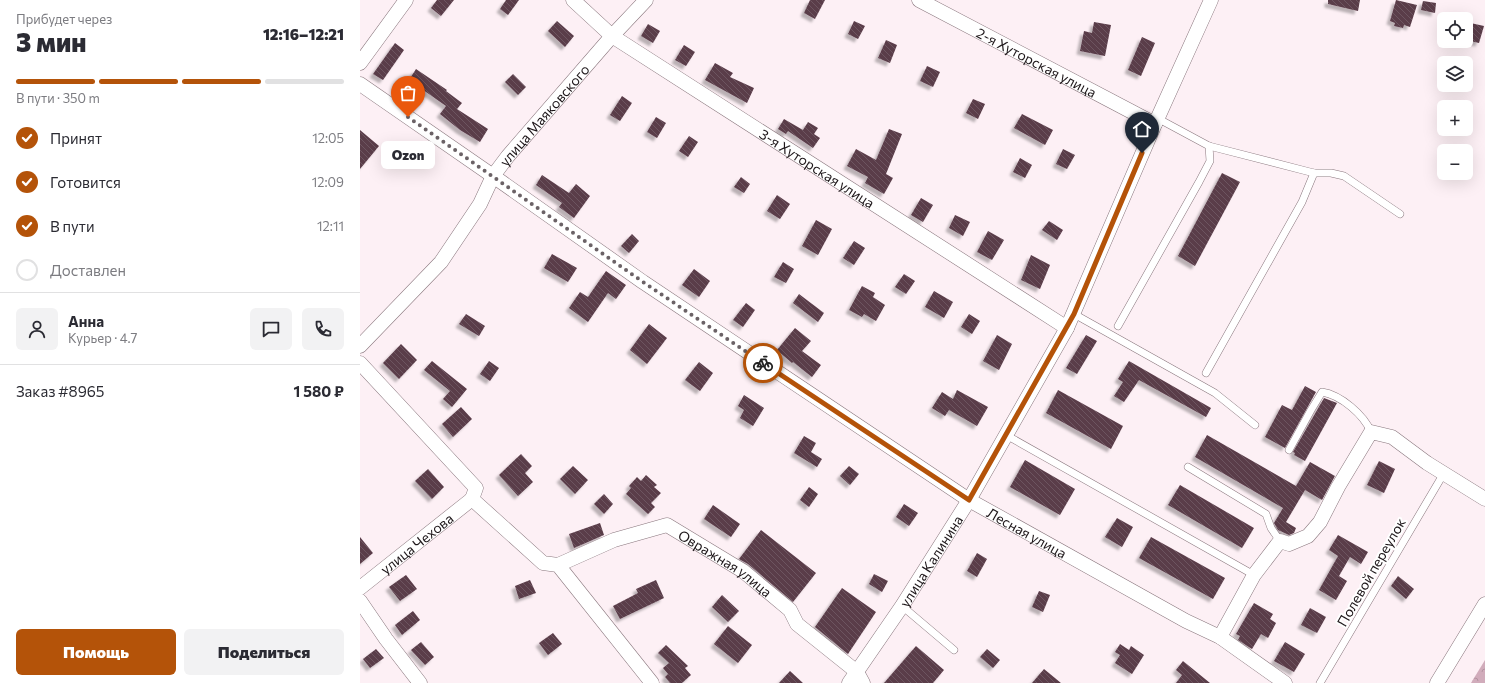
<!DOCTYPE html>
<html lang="ru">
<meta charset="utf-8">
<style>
:root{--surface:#fff;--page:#f2f2f3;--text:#2b2b33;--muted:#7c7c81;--line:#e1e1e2;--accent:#b45309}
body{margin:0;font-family:Commissioner,sans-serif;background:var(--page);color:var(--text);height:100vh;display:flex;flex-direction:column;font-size:15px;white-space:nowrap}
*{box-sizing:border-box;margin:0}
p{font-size:13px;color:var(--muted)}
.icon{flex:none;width:22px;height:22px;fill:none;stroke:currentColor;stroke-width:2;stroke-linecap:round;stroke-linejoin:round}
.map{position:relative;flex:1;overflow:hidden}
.details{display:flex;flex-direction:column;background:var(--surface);width:360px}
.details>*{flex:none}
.tools{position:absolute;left:1077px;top:12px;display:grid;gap:8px}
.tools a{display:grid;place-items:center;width:36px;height:36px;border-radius:6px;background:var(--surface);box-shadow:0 4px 16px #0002;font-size:20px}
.pin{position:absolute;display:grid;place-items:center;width:34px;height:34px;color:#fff;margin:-41px -17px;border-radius:50% 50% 50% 0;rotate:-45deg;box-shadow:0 0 4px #0007}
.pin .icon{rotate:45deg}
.courier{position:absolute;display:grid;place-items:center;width:40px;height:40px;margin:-20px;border:3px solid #b45309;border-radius:50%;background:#fff;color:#222;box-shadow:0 1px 5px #0007}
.bubble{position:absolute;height:28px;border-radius:6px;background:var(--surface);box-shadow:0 4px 16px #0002;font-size:13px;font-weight:800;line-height:28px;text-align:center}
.head em{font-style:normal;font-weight:800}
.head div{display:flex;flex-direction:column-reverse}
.head{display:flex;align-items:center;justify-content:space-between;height:68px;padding:0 16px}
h1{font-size:26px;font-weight:800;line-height:30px}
.bar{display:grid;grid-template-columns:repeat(4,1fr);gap:6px 4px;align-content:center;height:48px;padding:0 16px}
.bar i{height:5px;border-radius:3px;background:var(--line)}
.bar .current{background:var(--accent)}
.bar p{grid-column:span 4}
.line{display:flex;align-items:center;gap:10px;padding:0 16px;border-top:1px solid var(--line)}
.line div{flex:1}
.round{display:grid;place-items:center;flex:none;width:42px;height:42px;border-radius:6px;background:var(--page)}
ol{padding:0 16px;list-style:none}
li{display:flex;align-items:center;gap:12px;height:44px}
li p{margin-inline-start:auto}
li .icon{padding:4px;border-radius:50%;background:var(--accent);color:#fff;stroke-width:4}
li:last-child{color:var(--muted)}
li i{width:22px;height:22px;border:2px solid var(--line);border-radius:50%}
.button{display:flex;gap:8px;margin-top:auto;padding:8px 16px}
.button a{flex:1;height:46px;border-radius:6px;background:var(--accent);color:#fff;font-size:16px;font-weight:800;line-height:46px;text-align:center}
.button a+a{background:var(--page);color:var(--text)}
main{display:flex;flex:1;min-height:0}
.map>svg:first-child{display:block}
</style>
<main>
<section class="details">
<div class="head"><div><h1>3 мин</h1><p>Прибудет через</p></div><em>12:16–12:21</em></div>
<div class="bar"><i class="current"></i><i class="current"></i><i class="current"></i><i></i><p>В пути · 350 m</p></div>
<ol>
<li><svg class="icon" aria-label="check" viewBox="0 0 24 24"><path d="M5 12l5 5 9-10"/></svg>Принят<p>12:05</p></li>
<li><svg class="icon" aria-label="check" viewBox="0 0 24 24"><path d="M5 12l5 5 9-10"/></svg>Готовится<p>12:09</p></li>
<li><svg class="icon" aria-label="check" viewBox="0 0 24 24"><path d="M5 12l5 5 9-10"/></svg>В пути<p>12:11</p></li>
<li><i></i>Доставлен</li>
</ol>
<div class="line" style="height:72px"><a class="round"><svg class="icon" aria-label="person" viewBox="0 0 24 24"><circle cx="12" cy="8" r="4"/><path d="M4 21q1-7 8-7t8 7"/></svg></a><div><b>Анна</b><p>Курьер · 4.7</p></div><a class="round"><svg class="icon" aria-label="chat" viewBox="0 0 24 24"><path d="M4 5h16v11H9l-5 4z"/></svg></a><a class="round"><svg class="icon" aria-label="phone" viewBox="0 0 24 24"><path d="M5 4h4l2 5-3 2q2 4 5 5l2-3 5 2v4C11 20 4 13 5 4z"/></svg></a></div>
<div class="line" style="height:52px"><div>Заказ #8965</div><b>1 580 ₽</b></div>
<div class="button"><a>Помощь</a><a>Поделиться</a></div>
</section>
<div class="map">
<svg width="1125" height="683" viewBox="0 0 1125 683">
<defs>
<pattern id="forest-crowns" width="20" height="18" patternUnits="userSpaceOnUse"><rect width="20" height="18" fill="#d1acbb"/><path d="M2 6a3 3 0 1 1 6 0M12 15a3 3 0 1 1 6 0" fill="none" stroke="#b393a0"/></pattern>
<pattern id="building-back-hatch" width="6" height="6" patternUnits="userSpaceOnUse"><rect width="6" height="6" fill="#5a3c49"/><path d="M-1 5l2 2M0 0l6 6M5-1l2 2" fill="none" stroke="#6d5560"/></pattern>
<filter id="shadow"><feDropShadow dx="-3.5" dy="3.5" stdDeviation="1" flood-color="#0004"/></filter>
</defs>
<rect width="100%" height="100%" fill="#fdf0f5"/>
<polygon fill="url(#forest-crowns)" points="1125,660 1125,683 1111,683"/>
<g fill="url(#building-back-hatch)" filter="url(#shadow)">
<polygon points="77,0 94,0 81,16 71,8"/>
<polygon points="146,0 159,0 148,15 140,9"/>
<polygon points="450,0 465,0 455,19 444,13"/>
<polygon points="968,0 1000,0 998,11 968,4"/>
<polygon points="1036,0 1057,5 1050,27 1044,25 1043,28 1034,26 1035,23 1030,21"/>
<polygon points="1063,1 1076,3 1075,13 1061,10"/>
<polygon points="197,21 214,36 205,47 188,31"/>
<polygon points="494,21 505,26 498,39 488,34"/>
<polygon points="734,22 751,25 745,56 720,51 724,31 732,33"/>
<polygon points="1106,22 1124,26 1119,43 1106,40"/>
<polygon points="288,24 300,31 293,43 281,36"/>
<polygon points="782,37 795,43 781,76 768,70"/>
<polygon points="526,40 537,45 530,63 518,58"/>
<polygon points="35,43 44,50 23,80 13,74"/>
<polygon points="324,45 335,52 326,66 315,60"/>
<polygon points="355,63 373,73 370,77 394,88 387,103 345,80"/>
<polygon points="567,66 580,72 573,87 560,81"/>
<polygon points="56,69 87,90 86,91 102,103 97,109 128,129 120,142 100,130 80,114 86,106 49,80"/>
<polygon points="153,74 166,87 158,95 145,82"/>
<polygon points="262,96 272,103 260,121 250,115"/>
<polygon points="613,99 625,104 618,119 606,113"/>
<polygon points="662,114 693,130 685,145 654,128"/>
<polygon points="296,117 306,123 297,138 287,132"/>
<polygon points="424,119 443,130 448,122 458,128 454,134 460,138 453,148 428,131 426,134 418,129"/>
<polygon points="529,129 542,134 526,174 533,178 524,194 505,183 508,177 487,166 496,149 516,160"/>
<polygon points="0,130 19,146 0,169"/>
<polygon points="329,136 338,142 328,157 319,151"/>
<polygon points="703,149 715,155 707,169 696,164"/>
<polygon points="660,158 672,165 665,178 653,172"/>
<polygon points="862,173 880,182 835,266 818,256"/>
<polygon points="182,175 209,193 216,184 230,196 214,218 199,207 202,203 176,185"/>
<polygon points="381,177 390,184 384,193 374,187"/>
<polygon points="417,195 430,204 420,219 407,211"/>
<polygon points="561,198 573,205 563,222 551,215"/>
<polygon points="595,215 610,222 603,236 589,228"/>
<polygon points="456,220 472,229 458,255 442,246"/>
<polygon points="689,221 703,230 697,240 682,230"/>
<polygon points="628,231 644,240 632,260 617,252"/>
<polygon points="272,234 279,241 269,253 261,246"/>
<polygon points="494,241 505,248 494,265 483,258"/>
<polygon points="192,254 217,268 208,282 184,268"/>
<polygon points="671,255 690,265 680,289 661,280"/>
<polygon points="423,262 434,269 426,283 414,277"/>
<polygon points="334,269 350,281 339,297 322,285"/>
<polygon points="246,271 266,285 256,299 248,293 228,322 209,308 220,292 228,297"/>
<polygon points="544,274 555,281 546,294 535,287"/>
<polygon points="502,286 515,293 513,297 525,305 516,321 504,314 502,317 489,310"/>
<polygon points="574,291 593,302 584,318 565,307"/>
<polygon points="439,294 464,313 458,322 433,303"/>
<polygon points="386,303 395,310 383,327 373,320"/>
<polygon points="106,314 125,326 119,336 99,324"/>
<polygon points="609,314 620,321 612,334 601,327"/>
<polygon points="289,324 307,338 287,364 270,350"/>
<polygon points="435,328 451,341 442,351 461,365 452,377 433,362 432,363 417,350"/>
<polygon points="637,335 652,344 639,370 623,361"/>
<polygon points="726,335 737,341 717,374 706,368"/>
<polygon points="41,344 57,360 39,379 23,363"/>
<polygon points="72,361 107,389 92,407 83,399 90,391 64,370"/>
<polygon points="129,361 139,368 130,381 120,374"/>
<polygon points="769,361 851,408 846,417 779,380 764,402 754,396 763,382 758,379"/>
<polygon points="339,362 353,373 340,391 325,380"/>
<polygon points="945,386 956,392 925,448 905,437 922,405 932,410"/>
<polygon points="597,390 628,407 617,426 589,410 585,416 572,408 582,392 593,399"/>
<polygon points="698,390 763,426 751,449 686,413"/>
<polygon points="384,395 404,408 393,426 380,418 384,410 378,406"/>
<polygon points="964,398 977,403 945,461 934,455 935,453 933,452"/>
<polygon points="101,407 112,419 93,437 82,424"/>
<polygon points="847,435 936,486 950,462 975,476 962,500 945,490 926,522 936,528 934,533 929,535 918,530 914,523 923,508 835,457"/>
<polygon points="444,436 456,443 451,452 462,459 457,467 434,453"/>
<polygon points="161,454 172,466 165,473 173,482 158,496 139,475"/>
<polygon points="665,460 715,489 700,515 650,487"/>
<polygon points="1019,461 1035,469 1024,493 1007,485"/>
<polygon points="213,466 228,480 215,494 200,479"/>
<polygon points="489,466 499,474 490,485 480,476"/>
<polygon points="68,469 84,487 72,499 55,481"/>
<polygon points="286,475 297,485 294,487 301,493 291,503 295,507 288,514 266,494 271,488 269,486 277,477 281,481"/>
<polygon points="820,485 894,528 882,548 808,505"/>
<polygon points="449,487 458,494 449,507 440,500"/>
<polygon points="244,494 253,504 244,514 234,504"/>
<polygon points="544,504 558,513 549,526 536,517"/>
<polygon points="353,505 380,524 371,537 344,519"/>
<polygon points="757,518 773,527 762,547 745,537"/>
<polygon points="240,523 244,535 214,548 209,534"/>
<polygon points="401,530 456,573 433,602 388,564 379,559"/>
<polygon points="978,535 1008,552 1001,564 990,557 979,576 987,581 976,600 959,590 978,556 969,550"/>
<polygon points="0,537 13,553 0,564"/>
<polygon points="791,537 865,578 853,599 779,558"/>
<polygon points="617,553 627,559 617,577 607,571"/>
<polygon points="514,574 528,581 522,592 509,584"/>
<polygon points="46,575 57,589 40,601 29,587"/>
<polygon points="1038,576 1054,589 1046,599 1031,586"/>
<polygon points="170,580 176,593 159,599 155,586"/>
<polygon points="296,580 304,598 260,619 253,606 278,593 276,589"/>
<polygon points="482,588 516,612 488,654 455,627"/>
<polygon points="679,591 690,595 683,612 672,607"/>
<polygon points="362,595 379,611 368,622 352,607"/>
<polygon points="894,603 913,614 910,619 916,623 908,638 901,634 892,649 878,640 880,636 876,634"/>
<polygon points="950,608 966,617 957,633 941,625"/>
<polygon points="53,611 60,620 42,635 35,625"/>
<polygon points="368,626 392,645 378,663 354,644"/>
<polygon points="193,633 202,644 188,655 179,643"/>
<polygon points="61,642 74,657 65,665 51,650"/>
<polygon points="925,642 945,654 934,672 914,661"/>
<polygon points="760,644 769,650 771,646 784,655 772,674 755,663 760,655 755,652"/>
<polygon points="306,645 328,666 325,668 331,675 322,683 310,683 305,677 308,674 303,668 309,663 298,653"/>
<polygon points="556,646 584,670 573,683 524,683"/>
<polygon points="16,649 24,658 10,668 3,659"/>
<polygon points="627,649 640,660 633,668 620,657"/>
<polygon points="823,661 850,683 816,683 822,675 816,670"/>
<polygon points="684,669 701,683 672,683"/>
<polygon points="430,671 443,683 419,683"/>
</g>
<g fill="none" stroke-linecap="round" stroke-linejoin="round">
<g stroke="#89767d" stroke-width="8">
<g id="service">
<polyline points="797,118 849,146 954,173 971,173 984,176 1040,214"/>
<polyline points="714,314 855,393 895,425"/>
<polyline points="758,326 839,182 850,161 849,146"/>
<polyline points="846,373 942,202 954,173"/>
<polyline points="646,435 894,575"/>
<path d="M929 450 951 410 962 392C981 395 1004 415 1011 432"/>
<polyline points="828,467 906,514 911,528 920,541"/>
<polyline points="542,606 594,650"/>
<polyline points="960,683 1084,473"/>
</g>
</g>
<g stroke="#89767d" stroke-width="15">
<g id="minor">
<path id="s1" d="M213 0 252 36 707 328"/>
<path id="s2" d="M559 0 795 124"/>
<polyline points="0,63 46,0"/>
<path id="s3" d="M0 84 133 176 283 282 609 500 826 621 860 637 925 683"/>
<path id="s4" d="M0 346 81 262 120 204 133 176 148 156 252 36 286 0"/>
<polyline points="0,363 116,488 112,499 183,563 198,565 292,683"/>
<path id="s5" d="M198 565 254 540 307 525 383 571 430 610 437 624 497 672 503 683"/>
<path id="s6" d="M0 588 112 499"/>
<polyline points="0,601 26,639 60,683"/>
<polyline points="860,637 894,575 920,541 929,544 948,536 960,522 978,487 1011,432 1032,437 1067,463 1125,499"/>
<path id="s7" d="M489 683 542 606 609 500 707 328 795 124 851 0"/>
<polyline points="1077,683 1125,604"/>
</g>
</g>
<use href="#service" stroke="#fff" stroke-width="7"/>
<use href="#minor" stroke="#fff" stroke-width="14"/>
</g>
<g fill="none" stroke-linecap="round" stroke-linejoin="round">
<polyline stroke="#6b6266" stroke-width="4" stroke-dasharray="0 7.2" points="48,117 283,282 403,363"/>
<polyline stroke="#b45309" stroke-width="5" points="403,363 609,500 714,314 782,153"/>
</g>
<g text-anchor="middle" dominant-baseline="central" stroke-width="4" stroke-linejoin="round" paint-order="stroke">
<g font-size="14" fill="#1d1619" stroke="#fff">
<text stroke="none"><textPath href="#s2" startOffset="133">2-я Хуторская улица</textPath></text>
<text stroke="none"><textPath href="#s4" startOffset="297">улица Маяковского</textPath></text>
<text stroke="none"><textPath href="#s1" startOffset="297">3-я Хуторская улица</textPath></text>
<text stroke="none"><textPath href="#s3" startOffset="804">Лесная улица</textPath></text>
<text stroke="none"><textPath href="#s6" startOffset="72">улица Чехова</textPath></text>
<text stroke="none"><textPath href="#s7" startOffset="147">улица Калинина</textPath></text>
<text stroke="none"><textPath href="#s5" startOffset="186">Овражная улица</textPath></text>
<text transform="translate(1011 572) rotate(-60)">Полевой переулок</text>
</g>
</g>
</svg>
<div class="tools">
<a><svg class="icon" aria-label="locate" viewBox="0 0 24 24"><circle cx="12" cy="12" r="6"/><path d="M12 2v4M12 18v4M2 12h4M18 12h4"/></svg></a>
<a><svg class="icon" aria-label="layers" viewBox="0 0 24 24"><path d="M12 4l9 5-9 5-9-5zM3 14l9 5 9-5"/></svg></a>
<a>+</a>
<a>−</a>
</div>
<div class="pin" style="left:48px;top:117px;background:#ea580c"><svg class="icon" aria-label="bag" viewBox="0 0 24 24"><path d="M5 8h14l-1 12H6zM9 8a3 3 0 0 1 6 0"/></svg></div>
<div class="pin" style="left:782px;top:153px;background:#1f2937"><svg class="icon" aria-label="home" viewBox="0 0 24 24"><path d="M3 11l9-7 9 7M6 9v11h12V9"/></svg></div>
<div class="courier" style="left:403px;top:363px"><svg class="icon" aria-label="bike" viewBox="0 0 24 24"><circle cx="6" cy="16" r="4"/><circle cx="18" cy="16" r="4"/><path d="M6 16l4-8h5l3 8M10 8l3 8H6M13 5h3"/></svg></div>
<div class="bubble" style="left:21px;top:141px;width:54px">Ozon</div>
</div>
</main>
